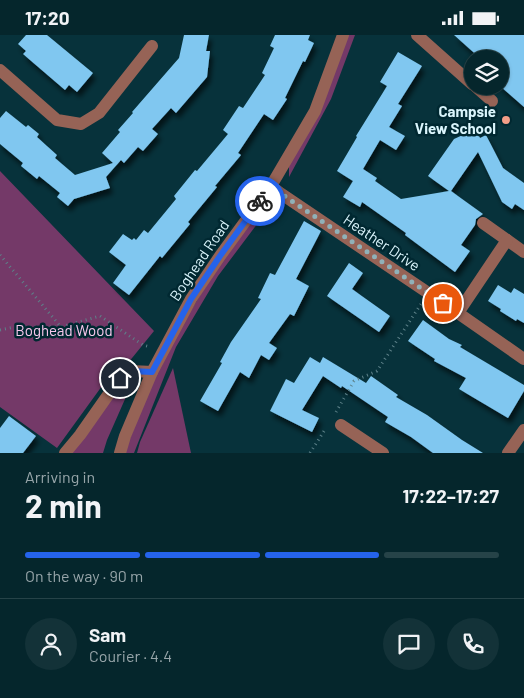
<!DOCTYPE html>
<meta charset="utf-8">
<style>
:root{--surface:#05262c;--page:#133238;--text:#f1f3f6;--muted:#97a5a9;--line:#264348;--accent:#2563eb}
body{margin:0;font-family:Barlow,sans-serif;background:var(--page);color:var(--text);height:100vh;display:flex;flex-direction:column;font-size:19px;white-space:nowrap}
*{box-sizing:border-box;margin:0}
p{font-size:16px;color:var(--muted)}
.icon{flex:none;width:28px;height:28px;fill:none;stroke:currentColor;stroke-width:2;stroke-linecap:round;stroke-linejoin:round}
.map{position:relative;height:418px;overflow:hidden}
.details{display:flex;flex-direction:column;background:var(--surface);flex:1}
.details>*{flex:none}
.buttons{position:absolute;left:464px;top:15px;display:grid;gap:10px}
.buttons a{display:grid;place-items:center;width:45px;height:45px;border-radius:50%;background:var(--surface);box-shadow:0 1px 4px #0004,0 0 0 1px var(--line);font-size:25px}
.pin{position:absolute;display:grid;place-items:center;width:42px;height:42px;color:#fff;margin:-21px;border:2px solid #fff;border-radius:50%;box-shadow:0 1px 5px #0007}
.courier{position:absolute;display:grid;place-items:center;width:50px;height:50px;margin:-25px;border:4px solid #2563eb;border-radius:50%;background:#fff;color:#222;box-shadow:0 1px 6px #0007}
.headline em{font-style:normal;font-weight:700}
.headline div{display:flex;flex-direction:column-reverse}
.headline{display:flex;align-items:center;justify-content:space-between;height:85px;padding:0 25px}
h1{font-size:32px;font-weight:700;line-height:38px}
.bar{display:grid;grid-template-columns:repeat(4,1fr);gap:8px 5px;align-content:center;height:60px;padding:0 25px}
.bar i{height:6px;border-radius:4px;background:var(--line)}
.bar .active{background:var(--accent)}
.bar p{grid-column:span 4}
.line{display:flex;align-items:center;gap:12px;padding:0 25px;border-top:1px solid var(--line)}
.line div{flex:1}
.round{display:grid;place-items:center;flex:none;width:52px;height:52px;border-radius:26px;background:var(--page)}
.status{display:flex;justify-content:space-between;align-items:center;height:35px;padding:0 25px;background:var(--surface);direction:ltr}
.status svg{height:14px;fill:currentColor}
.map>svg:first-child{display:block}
</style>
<div class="status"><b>17:20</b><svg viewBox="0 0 49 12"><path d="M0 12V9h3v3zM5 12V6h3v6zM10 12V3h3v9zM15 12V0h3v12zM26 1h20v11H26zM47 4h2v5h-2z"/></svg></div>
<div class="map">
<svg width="524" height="418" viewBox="0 0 524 418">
<defs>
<filter id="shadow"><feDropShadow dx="3" dy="5.5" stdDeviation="2.5" flood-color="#0009"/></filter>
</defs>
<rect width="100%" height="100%" fill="#07323b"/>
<g fill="#743968">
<polygon points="348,0 355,0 331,64 289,142 289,131"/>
<polygon points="0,136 154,296 128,328 110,340 57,413 0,372"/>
<path d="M270 172 218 241 176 312 134 418H124C139 381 153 345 171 310 197 262 228 217 260 173Z"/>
<polygon points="173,333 191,418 137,418 140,407"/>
<polygon points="133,346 107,405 103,418 69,418 124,347"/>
</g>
<g fill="#80c7f0" filter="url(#shadow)">
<polygon points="26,0 47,0 93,38 77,57 69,50 65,55 23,19 26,16 18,9"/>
<polygon points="184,0 209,0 206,16 210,16 207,42 176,78 171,73 152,94 158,99 143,116 138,112 124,128 121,125 106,142 110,153 74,164 68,171 57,162 60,158 39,141 37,144 21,131 23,128 0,109 0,83 6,76 26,92 28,90 39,99 37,102 57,120 55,123 75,140 113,128 102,118 120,97 118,95 133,78 132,77 179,23"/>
<polygon points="275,0 310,0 308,5 314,8 305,27 303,26 285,63 287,64 273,85 264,79 238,118 241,120 215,151 217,152 188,187 190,189 162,223 160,221 129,260 113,248 126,230 109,217 123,199 132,205 134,203 136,205 144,195 148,198 176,164 174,161 195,135 197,136 228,99 223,95 239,71 243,73 265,40 262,38 274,13 270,11"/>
<polygon points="454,0 524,0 524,72 500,51 500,24 481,24"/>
<polygon points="398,17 422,31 398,69 402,71 389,92 405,101 396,115 380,105 363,134 377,143 375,146 401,164 449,156 428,141 454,104 476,94 480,103 486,100 503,133 524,148 524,175 515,169 512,174 502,167 478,117 451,156 483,179 476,184 475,190 461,210 470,216 455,237 405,200 406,198 362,167 360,172 343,162 353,146 337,136 357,102 356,101 387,51 380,47"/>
<polygon points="304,186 321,196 296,244 309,251 294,281 290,279 269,308 277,313 269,325 261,320 249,343 240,337 218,376 200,366 222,328 220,327 231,307 261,264 258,263 270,238 275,240"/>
<polygon points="349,228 363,238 352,254 390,281 379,297 327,261"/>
<polygon points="498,250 511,258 514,253 524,259 524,288 517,284 516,286 500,276 501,274 488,266"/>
<polygon points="423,285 449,304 462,310 460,312 524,350 524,356 508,383 459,354 466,343 434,326 435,324 408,306"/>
<polygon points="310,322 320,328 323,322 366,348 371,341 398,360 396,362 427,380 462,405 483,418 433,418 411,402 385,387 388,382 342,351 341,353 323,341 302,375 319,383 312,397 270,376 286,344 294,348"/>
<polygon points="9,381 36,401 23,418 0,418 0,393"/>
</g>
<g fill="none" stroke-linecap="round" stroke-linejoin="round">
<g stroke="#5d8189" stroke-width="3" stroke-dasharray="1 4" stroke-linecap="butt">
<polyline points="0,220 61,292 100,281 143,310 150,312"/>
<polyline points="0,295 15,292 61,292"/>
<polyline points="336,377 354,346 377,336 421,269"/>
<polyline points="310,418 326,393"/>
</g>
<g stroke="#966356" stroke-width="12">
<polyline points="417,0 472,49"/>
<polyline points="0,35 57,85 81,89 99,78 152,11"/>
<polyline points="475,51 492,66"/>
<polyline points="271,151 280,158 458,278 524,324"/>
<polyline points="483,188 524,217"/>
<polyline points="458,278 507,205"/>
<polyline points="341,390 383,418"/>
<polyline points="65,418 80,400 120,343 131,336 152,337"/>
<polyline points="120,418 125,401 152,337 191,264 220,221 271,151 315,76 343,0"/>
<polyline points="508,418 524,395"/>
</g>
</g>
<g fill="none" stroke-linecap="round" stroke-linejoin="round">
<polyline stroke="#90b1b8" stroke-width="5" stroke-dasharray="0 9" points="260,166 271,151 280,158 443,268"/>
<polyline stroke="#2563eb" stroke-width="6" points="120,343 131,336 152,337 191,264 220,221 260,166"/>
</g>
<circle fill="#f49e88" stroke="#002831" stroke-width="2" cx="506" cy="85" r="5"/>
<g text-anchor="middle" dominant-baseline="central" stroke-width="5" stroke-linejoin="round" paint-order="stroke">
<g font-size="15" font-weight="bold" fill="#daf5fc" stroke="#002831" text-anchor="end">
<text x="496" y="76">Campsie<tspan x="496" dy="17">View School</tspan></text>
</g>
<g font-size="15" fill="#daf5fc" stroke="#002831">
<text transform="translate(382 207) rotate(34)">Heather Drive</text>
<text transform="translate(199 225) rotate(-56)">Boghead Road</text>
</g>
<g font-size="15" fill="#f9c8ed" stroke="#002831">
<text x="64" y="295">Boghead Wood</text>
</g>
</g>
</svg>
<div class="buttons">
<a><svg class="icon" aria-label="layers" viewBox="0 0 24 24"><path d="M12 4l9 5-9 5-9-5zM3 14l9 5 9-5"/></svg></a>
</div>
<div class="pin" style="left:443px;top:268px;background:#ea580c"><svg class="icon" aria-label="bag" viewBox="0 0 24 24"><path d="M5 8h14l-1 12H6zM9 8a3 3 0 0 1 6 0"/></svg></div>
<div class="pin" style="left:120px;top:343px;background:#1f2937"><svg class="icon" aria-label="home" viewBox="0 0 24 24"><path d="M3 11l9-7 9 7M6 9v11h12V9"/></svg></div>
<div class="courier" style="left:260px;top:166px"><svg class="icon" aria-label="bike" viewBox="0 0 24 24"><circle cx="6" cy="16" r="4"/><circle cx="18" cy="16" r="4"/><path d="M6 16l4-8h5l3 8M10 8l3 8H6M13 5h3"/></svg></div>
</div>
<section class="details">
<div class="headline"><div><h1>2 min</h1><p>Arriving in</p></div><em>17:22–17:27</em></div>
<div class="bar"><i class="active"></i><i class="active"></i><i class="active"></i><i></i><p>On the way · 90 m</p></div>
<div class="line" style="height:90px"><a class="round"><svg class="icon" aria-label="person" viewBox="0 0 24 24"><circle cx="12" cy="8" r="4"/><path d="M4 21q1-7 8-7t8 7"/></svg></a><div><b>Sam</b><p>Courier · 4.4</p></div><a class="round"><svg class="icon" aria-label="chat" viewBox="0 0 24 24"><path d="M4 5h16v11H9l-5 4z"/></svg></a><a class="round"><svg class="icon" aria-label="phone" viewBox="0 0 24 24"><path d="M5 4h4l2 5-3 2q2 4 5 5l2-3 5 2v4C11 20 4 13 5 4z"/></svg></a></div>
</section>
